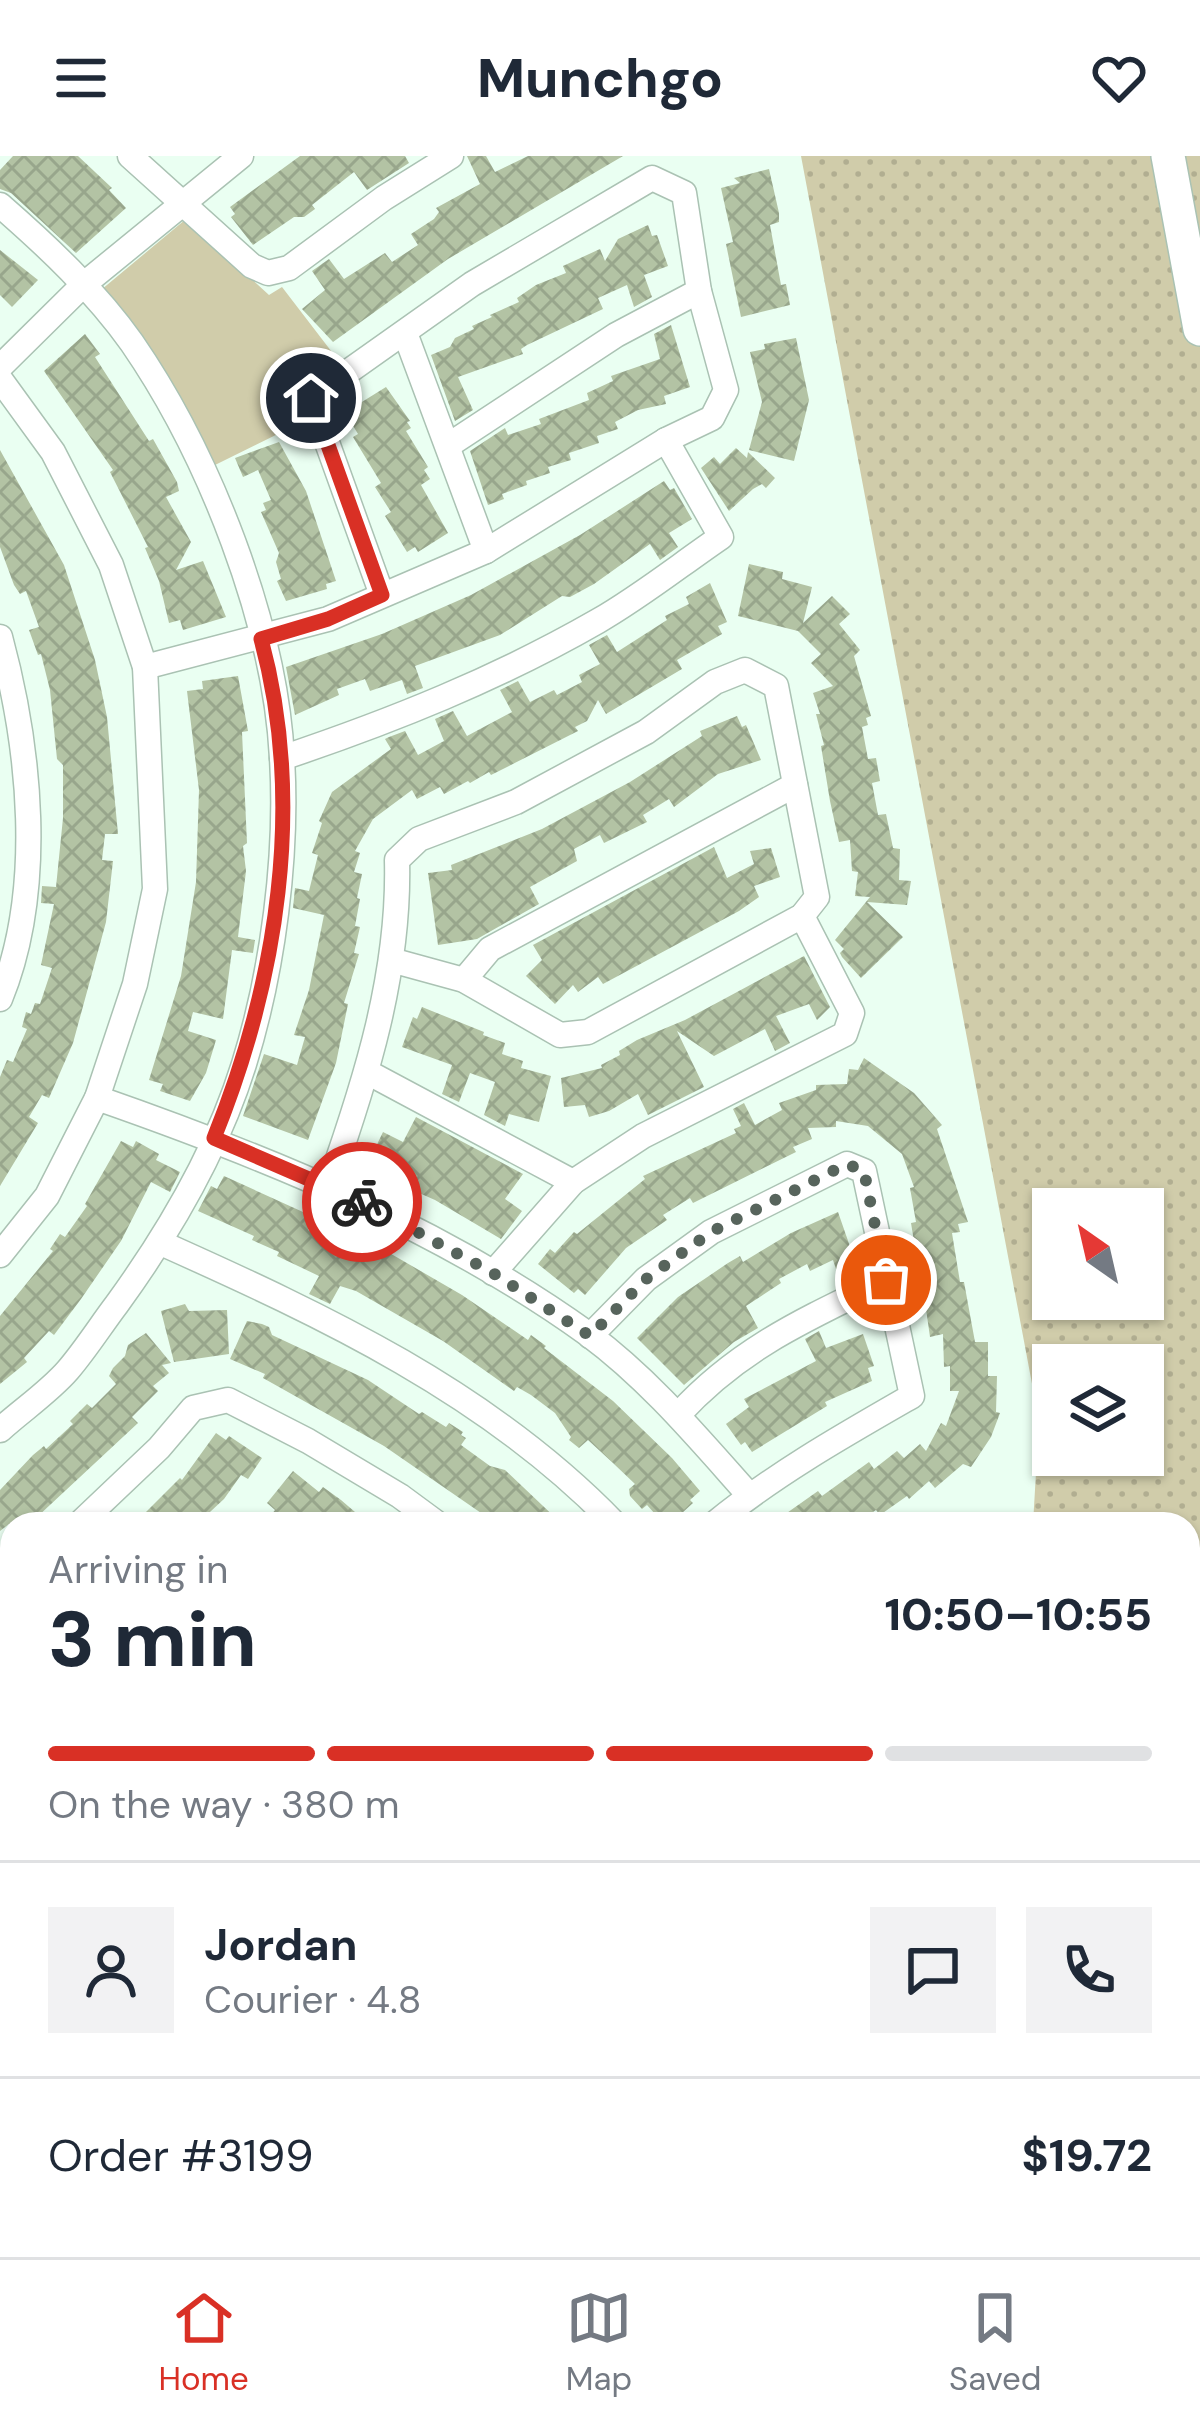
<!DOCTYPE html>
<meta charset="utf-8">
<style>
:root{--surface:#fff;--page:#f2f2f3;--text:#1f2937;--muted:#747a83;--line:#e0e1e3;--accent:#d93025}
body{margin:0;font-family:"DM Sans",sans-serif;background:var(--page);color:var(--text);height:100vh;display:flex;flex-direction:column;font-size:45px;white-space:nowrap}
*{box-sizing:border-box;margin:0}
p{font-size:39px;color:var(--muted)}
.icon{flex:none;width:66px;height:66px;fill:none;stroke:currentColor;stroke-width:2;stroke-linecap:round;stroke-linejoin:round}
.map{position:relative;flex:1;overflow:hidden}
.details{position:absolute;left:0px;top:1356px;width:1200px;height:747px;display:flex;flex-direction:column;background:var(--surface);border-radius:36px 36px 0 0;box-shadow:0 3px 9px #0004}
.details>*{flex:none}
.needle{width:78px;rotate:326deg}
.tools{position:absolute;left:1032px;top:1032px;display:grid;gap:24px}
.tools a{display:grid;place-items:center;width:132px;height:132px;border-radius:0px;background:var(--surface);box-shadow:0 3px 9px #0004;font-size:60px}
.pin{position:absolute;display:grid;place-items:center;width:102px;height:102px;color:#fff;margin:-51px;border:6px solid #fff;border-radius:50%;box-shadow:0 3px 12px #0007}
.courier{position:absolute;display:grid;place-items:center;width:120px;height:120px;margin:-60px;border:9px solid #d93025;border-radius:50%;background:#fff;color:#222;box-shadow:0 3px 15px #0007}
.headline em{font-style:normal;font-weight:800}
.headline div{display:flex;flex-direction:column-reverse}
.headline{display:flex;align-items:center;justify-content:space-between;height:204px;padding:0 48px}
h1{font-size:78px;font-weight:800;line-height:90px}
.bar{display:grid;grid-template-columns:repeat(4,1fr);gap:18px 12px;align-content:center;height:144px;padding:0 48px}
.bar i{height:15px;border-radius:9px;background:var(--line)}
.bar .on{background:var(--accent)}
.bar p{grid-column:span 4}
.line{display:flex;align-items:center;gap:30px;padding:0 48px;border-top:3px solid var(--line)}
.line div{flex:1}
.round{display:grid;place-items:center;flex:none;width:126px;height:126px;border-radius:0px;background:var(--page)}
header{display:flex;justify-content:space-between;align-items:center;height:156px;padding:0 48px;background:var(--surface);font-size:54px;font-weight:800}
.tab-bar{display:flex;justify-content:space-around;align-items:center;height:168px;border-top:3px solid var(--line);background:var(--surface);font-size:33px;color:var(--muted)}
.tab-bar a{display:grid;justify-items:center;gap:6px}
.tab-bar .on{color:var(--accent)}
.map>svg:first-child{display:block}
</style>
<header><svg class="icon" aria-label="menu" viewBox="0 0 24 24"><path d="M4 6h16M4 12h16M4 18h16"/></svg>Munchgo<svg class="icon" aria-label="heart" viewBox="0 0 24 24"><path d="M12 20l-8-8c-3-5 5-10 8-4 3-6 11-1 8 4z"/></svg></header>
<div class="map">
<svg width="1200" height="2101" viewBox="0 0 1200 2101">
<defs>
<pattern id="grass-dots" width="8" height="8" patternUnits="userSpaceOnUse" patternTransform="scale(3)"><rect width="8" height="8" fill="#d0ccaa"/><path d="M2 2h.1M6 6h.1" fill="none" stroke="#b1ae91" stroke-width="1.8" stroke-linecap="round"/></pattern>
<pattern id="water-rules" width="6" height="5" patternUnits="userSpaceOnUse" patternTransform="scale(3)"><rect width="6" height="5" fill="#8fb9c2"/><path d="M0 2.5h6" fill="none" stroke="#7a9ea6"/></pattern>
<pattern id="building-cross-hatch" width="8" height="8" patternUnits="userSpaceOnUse" patternTransform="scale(3)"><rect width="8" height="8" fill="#b3c3a4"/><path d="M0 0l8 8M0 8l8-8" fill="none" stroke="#98a68c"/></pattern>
</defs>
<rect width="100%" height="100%" fill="#eafff2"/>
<path fill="url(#grass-dots)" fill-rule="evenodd" d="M801 0H1200V1942H1188V1368H1033L1039 1265ZM1053 1053H1143V1143H1053ZM1053 1209H1143V1299H1053Z"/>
<g fill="#d0ccaa">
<path d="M186 63 269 139 282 131 338 204C309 222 280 230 290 272L213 310 101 134Z"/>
<polygon points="1188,1942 1200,1942 1200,2101 101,2101 115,2091 1188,2091"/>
</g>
<polygon fill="url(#water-rules)" points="231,2091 755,2091 746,2101 221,2101"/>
<g fill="url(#building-cross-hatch)">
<polygon points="13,0 78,0 112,32 109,34 126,52 76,97 11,37 0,33 0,14"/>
<polygon points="300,0 405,0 409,7 367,34 354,16 312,49 315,53 304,61 294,61 253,89 231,61 235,58 230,51"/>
<polygon points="467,0 486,0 495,16 528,0 623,0 448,103 333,186 302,153 325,134 312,115 329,103 344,123 385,97 392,106 418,89 411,78 434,63 439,56 436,52 480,28"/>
<polygon points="769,13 779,57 779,66 770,69 781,129 786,128 790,149 741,161 726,88 733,86 721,32 740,27 734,22"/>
<polygon points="648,69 652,80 657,79 668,110 644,119 652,141 634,151 627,129 598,142 603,153 527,189 521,193 523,198 458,221 473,254 455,265 431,199 450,191 455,182 474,173 472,170 492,161 490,159 519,146 517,142 536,129 566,117 563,110 600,93 605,105 618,83"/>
<polygon points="0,94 38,124 12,151 0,139"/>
<polygon points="671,169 690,231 664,240 666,248 638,254 615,266 618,273 597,280 599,287 569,297 571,304 548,311 550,317 526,325 527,329 502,338 504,343 488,349 470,295 505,272 508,279 541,268 539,263 589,244 587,237 613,225 611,220 660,203 654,178"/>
<polygon points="85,178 100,198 95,201 149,285 153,283 177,326 179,335 166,341 191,386 176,414 203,405 226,461 183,474 180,464 169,467 159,425 145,392 148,391 110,316 113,314 44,215"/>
<polygon points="796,182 809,244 794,305 749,294 762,246 750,196 765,193 764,188"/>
<polygon points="386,231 410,265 407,266 411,272 406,275 428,311 424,314 430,323 421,329 448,377 418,396 415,391 407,396 385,360 391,356 375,331 381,327 353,281 358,278 347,260 359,253 357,249"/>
<polygon points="279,286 306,335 336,425 326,428 327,433 286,445 277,425 281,423 276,406 279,397 261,356 266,354 263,347 271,344 258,314 243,321 235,302"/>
<polygon points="736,292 747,302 748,296 775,322 766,332 762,328 753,333 729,355 701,312 714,301 720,308"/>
<polygon points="0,294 64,409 95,504 107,561 118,678 105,678 102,704 113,705 106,766 73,887 49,942 42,939 29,961 38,967 0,1030 0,921 7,904 13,906 27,873 22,871 26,856 31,858 35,847 40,848 52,812 41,809 54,748 41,747 42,730 56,731 63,662 63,609 57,603 50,534 41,498 38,499 29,474 39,471 26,435 20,438 14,429 0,391"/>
<polygon points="664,325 670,334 674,332 692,363 669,377 678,391 660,404 650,388 594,428 570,441 562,440 500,479 415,510 423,532 407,538 402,524 370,535 365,523 337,533 339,539 295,559 286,511 382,478 471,439 580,379"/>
<polygon points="749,408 783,416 782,423 812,431 803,467 832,440 850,458 839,468 860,494 854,500 871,560 866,562 868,569 862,571 868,603 876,602 880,625 872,627 878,659 886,658 893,692 900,693 899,724 911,725 907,749 867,746 903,781 861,822 842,801 840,797 844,793 835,784 870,741 855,740 858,716 852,715 850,684 839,686 830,645 821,590 824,589 816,558 820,558 813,537 833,530 811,507 821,498 798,475 738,460"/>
<polygon points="710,427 727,466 718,470 722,478 677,504 682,513 606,558 598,544 587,565 575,571 578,575 491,619 489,616 470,627 468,625 444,638 440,631 417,643 412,634 373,663 355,695 360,697 354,716 362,718 357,742 360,743 355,770 360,771 354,797 359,798 344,847 348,848 336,907 308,984 243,960 264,898 297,909 305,881 294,879 309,834 324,759 293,752 295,732 309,735 318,699 312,697 322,667 319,665 332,636 391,593 385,583 389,581 405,575 418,599 444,585 435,563 453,555 467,580 512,556 500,534 518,525 530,546 554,534 557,539 582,526 579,519 600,508 589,489 607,479 617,496 667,464 665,460 689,448 686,441"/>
<polygon points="238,520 248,575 242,576 247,687 243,690 246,715 238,781 255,784 253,797 232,794 223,863 193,856 188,875 216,884 206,917 190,945 160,935 163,928 149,924 181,820 196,726 199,634 187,535 203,533 202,525"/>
<polygon points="737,560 742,571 746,569 761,604 718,618 674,651 669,643 643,659 647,666 604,687 600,679 574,693 577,705 530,731 539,748 477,783 438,789 428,717 452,714 451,709 542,673 630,626 702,580 700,575"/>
<polygon points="714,691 727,722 754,708 750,695 771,692 780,721 754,730 759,741 739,755 603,828 598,821 578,836 573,829 555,848 526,820 542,804 533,789"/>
<polygon points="804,800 830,851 817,864 809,848 776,860 790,887 775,895 765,873 714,900 677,875 704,931 648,959 638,938 609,955 589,961 585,949 564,951 561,922 602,912 601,909 620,899 619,895 637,884 685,864"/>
<polygon points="422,851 484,876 483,879 505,887 502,898 523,905 521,912 551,920 539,966 509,958 505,970 484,959 495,926 470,917 459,946 442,938 452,909 402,891 413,861 417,863"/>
<polygon points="864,902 914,937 942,969 937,973 968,1066 958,1068 960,1076 952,1077 960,1126 964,1126 975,1186 988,1186 988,1220 997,1220 996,1256 1000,1257 991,1281 971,1311 963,1308 935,1332 929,1325 909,1343 907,1340 880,1359 876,1354 855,1368 790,1368 784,1359 818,1335 822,1340 869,1306 874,1313 897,1295 904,1302 920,1288 926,1295 941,1267 946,1270 959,1235 950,1235 950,1210 944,1211 943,1178 930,1181 924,1139 936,1136 931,1108 918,1110 911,1067 916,1066 910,1032 914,1031 902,998 868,970 836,965 836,971 808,972 812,983 793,991 796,996 693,1047 690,1042 663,1059 667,1064 626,1092 585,1139 578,1133 574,1137 538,1108 550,1093 555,1097 574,1076 577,1078 645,1023 643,1020 736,977 734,973 741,970 733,953 744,947 755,969 782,954 779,947 816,934 816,929 847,928 849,913 858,914"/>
<polygon points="416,961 523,1018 505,1043 522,1055 501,1083 435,1044 385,1022 368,1007 383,976 403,986"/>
<polygon points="121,985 133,991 136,985 159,998 156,1004 180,1016 170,1036 151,1026 121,1085 81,1143 54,1179 49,1175 24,1202 27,1206 0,1228 0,1160 53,1095 50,1093 60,1078 65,1081 87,1050 85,1048"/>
<polygon points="224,1020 314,1061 308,1074 332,1085 339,1088 345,1076 374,1088 462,1139 528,1184 531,1179 546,1190 544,1192 613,1245 672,1302 700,1335 690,1344 693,1347 670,1368 664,1368 647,1349 642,1353 630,1340 629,1333 635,1328 613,1307 588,1284 579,1292 569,1284 571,1281 555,1257 531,1239 517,1231 514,1235 443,1185 356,1135 340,1130 330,1148 309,1138 319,1120 277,1100 279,1096 252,1084 254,1080 198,1055 211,1030 217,1033"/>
<polygon points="838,1056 855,1105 836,1113 833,1104 810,1115 807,1108 779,1123 781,1127 746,1150 758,1172 734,1186 684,1229 637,1182 678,1141 728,1107 740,1100 743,1106 791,1077"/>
<polygon points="185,1148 189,1155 227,1154 229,1198 174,1206 161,1155"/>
<polygon points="247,1165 262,1168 269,1171 272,1179 368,1224 419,1258 422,1256 446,1271 449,1267 463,1276 461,1279 466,1282 461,1289 490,1310 505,1314 562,1368 497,1368 384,1290 263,1222 265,1218 230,1203"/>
<polygon points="819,1175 826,1192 863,1178 874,1210 868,1212 872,1225 825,1246 827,1250 752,1296 745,1286 741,1289 726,1268 749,1251 744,1243 816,1205 805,1183"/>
<polygon points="146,1177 171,1207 162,1209 169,1217 153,1230 158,1235 132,1261 138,1267 36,1362 28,1368 9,1368 0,1375 0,1334 33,1299 44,1290 46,1293 73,1268 70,1265 87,1248 92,1252 116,1228 109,1220 113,1212 125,1200 128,1189"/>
<polygon points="216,1277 226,1284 229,1280 262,1302 248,1323 241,1319 224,1343 197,1368 134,1368 180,1322 182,1324"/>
<polygon points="293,1315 319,1336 323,1331 341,1344 369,1368 281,1368 271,1359 275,1354 267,1347"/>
</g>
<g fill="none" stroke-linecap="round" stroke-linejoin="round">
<g stroke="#aac2b3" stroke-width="27">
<g id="minor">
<polyline points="130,0 252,110 268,117 289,112 384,42 451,0"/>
<path d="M0 49C47 90 96 136 132 187 209 299 275 466 282 602 288 699 273 815 244 908 217 995 170 1075 117 1148 101 1169 86 1193 68 1214 49 1236 22 1254 0 1274"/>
<polyline points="405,177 486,395"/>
<polyline points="0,211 83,129 241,0"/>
<polyline points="0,223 53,296 111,409 145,511 155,733 135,828 97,942 47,1040 0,1099"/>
<polyline points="449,289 616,179 699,135"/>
<path d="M0 481C30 592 45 733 0 843"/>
<polyline points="145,511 328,463 486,395 666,284 712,262 726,234 699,135 684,37 652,22 472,128 311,242 382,439"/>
<path d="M282 602C392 565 497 523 598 465 640 441 680 409 721 381L666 284"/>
<polyline points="464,824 490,793 795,629"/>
<polyline points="369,917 573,1026"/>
<path d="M97 942C269 1002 439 1071 588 1178 649 1223 699 1283 749 1339"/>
<path d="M329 1029C366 924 400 817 397 704L419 683 516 646 646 576 715 526 745 514 776 530 817 741 802 760 588 876 560 879 464 824 391 804"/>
<path d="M161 1087C324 1160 489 1237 615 1368"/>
<polyline points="493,1117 573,1026 643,980 845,878 852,857 802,760"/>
<path d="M590 1180 646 1123 711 1076 847 1008 864 1015 912 1240C844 1279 775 1318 714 1368"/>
<path d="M678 1259C739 1192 806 1163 886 1124"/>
<polyline points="79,1368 159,1292 193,1252 228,1244 308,1285 400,1340 438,1368"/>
<polyline points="0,1429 12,1420"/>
<polyline points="0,1552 12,1569"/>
<polyline points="0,1963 12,1981"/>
<polyline points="29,2101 42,2091"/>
<polyline points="67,2101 81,2091"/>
</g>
</g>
<g stroke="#aac2b3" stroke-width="36">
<polyline id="highway" points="1168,0 1200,173"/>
</g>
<use href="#minor" stroke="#fff" stroke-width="24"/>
<use href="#highway" stroke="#fff" stroke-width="33"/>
</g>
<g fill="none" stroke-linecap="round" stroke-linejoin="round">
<polyline stroke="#57645c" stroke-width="12" stroke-dasharray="0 21.6" points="362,1046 493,1117 590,1180 646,1123 711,1076 847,1008 864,1015 886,1124"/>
<path stroke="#d93025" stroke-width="15" d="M311 242 382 439 328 463 261 483C306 648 277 826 214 982L362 1046"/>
</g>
</svg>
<div class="tools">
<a><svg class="needle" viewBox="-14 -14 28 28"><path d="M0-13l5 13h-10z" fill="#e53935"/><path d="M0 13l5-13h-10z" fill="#747a83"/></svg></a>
<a><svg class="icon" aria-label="layers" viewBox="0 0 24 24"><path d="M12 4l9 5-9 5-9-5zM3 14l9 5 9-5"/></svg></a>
</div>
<div class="pin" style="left:886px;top:1124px;background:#ea580c"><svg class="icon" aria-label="bag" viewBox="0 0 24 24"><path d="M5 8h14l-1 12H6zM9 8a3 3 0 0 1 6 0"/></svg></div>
<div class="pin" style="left:311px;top:242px;background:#1f2937"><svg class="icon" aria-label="home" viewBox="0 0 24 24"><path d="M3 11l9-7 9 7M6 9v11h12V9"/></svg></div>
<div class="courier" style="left:362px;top:1046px"><svg class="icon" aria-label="bike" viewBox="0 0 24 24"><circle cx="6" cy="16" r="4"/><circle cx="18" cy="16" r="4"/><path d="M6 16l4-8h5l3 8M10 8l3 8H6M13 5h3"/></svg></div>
<section class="details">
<div class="headline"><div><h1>3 min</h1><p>Arriving in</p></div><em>10:50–10:55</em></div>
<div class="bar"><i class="on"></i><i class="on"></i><i class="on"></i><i></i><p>On the way · 380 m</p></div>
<div class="line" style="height:216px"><a class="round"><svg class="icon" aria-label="person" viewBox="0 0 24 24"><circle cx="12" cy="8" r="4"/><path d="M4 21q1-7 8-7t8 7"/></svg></a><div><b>Jordan</b><p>Courier · 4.8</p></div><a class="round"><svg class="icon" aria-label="chat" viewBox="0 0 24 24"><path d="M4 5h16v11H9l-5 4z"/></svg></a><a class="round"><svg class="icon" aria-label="phone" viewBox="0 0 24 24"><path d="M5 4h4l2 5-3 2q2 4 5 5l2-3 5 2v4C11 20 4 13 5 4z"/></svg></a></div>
<div class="line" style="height:156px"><div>Order #3199</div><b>$19.72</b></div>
</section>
</div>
<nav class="tab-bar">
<a class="on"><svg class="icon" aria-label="home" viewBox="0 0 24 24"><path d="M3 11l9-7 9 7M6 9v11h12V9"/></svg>Home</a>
<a><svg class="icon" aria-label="map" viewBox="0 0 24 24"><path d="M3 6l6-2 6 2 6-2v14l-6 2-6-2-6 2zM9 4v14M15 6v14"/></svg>Map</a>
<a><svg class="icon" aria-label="saved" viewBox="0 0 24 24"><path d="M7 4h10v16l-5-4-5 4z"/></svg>Saved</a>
</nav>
